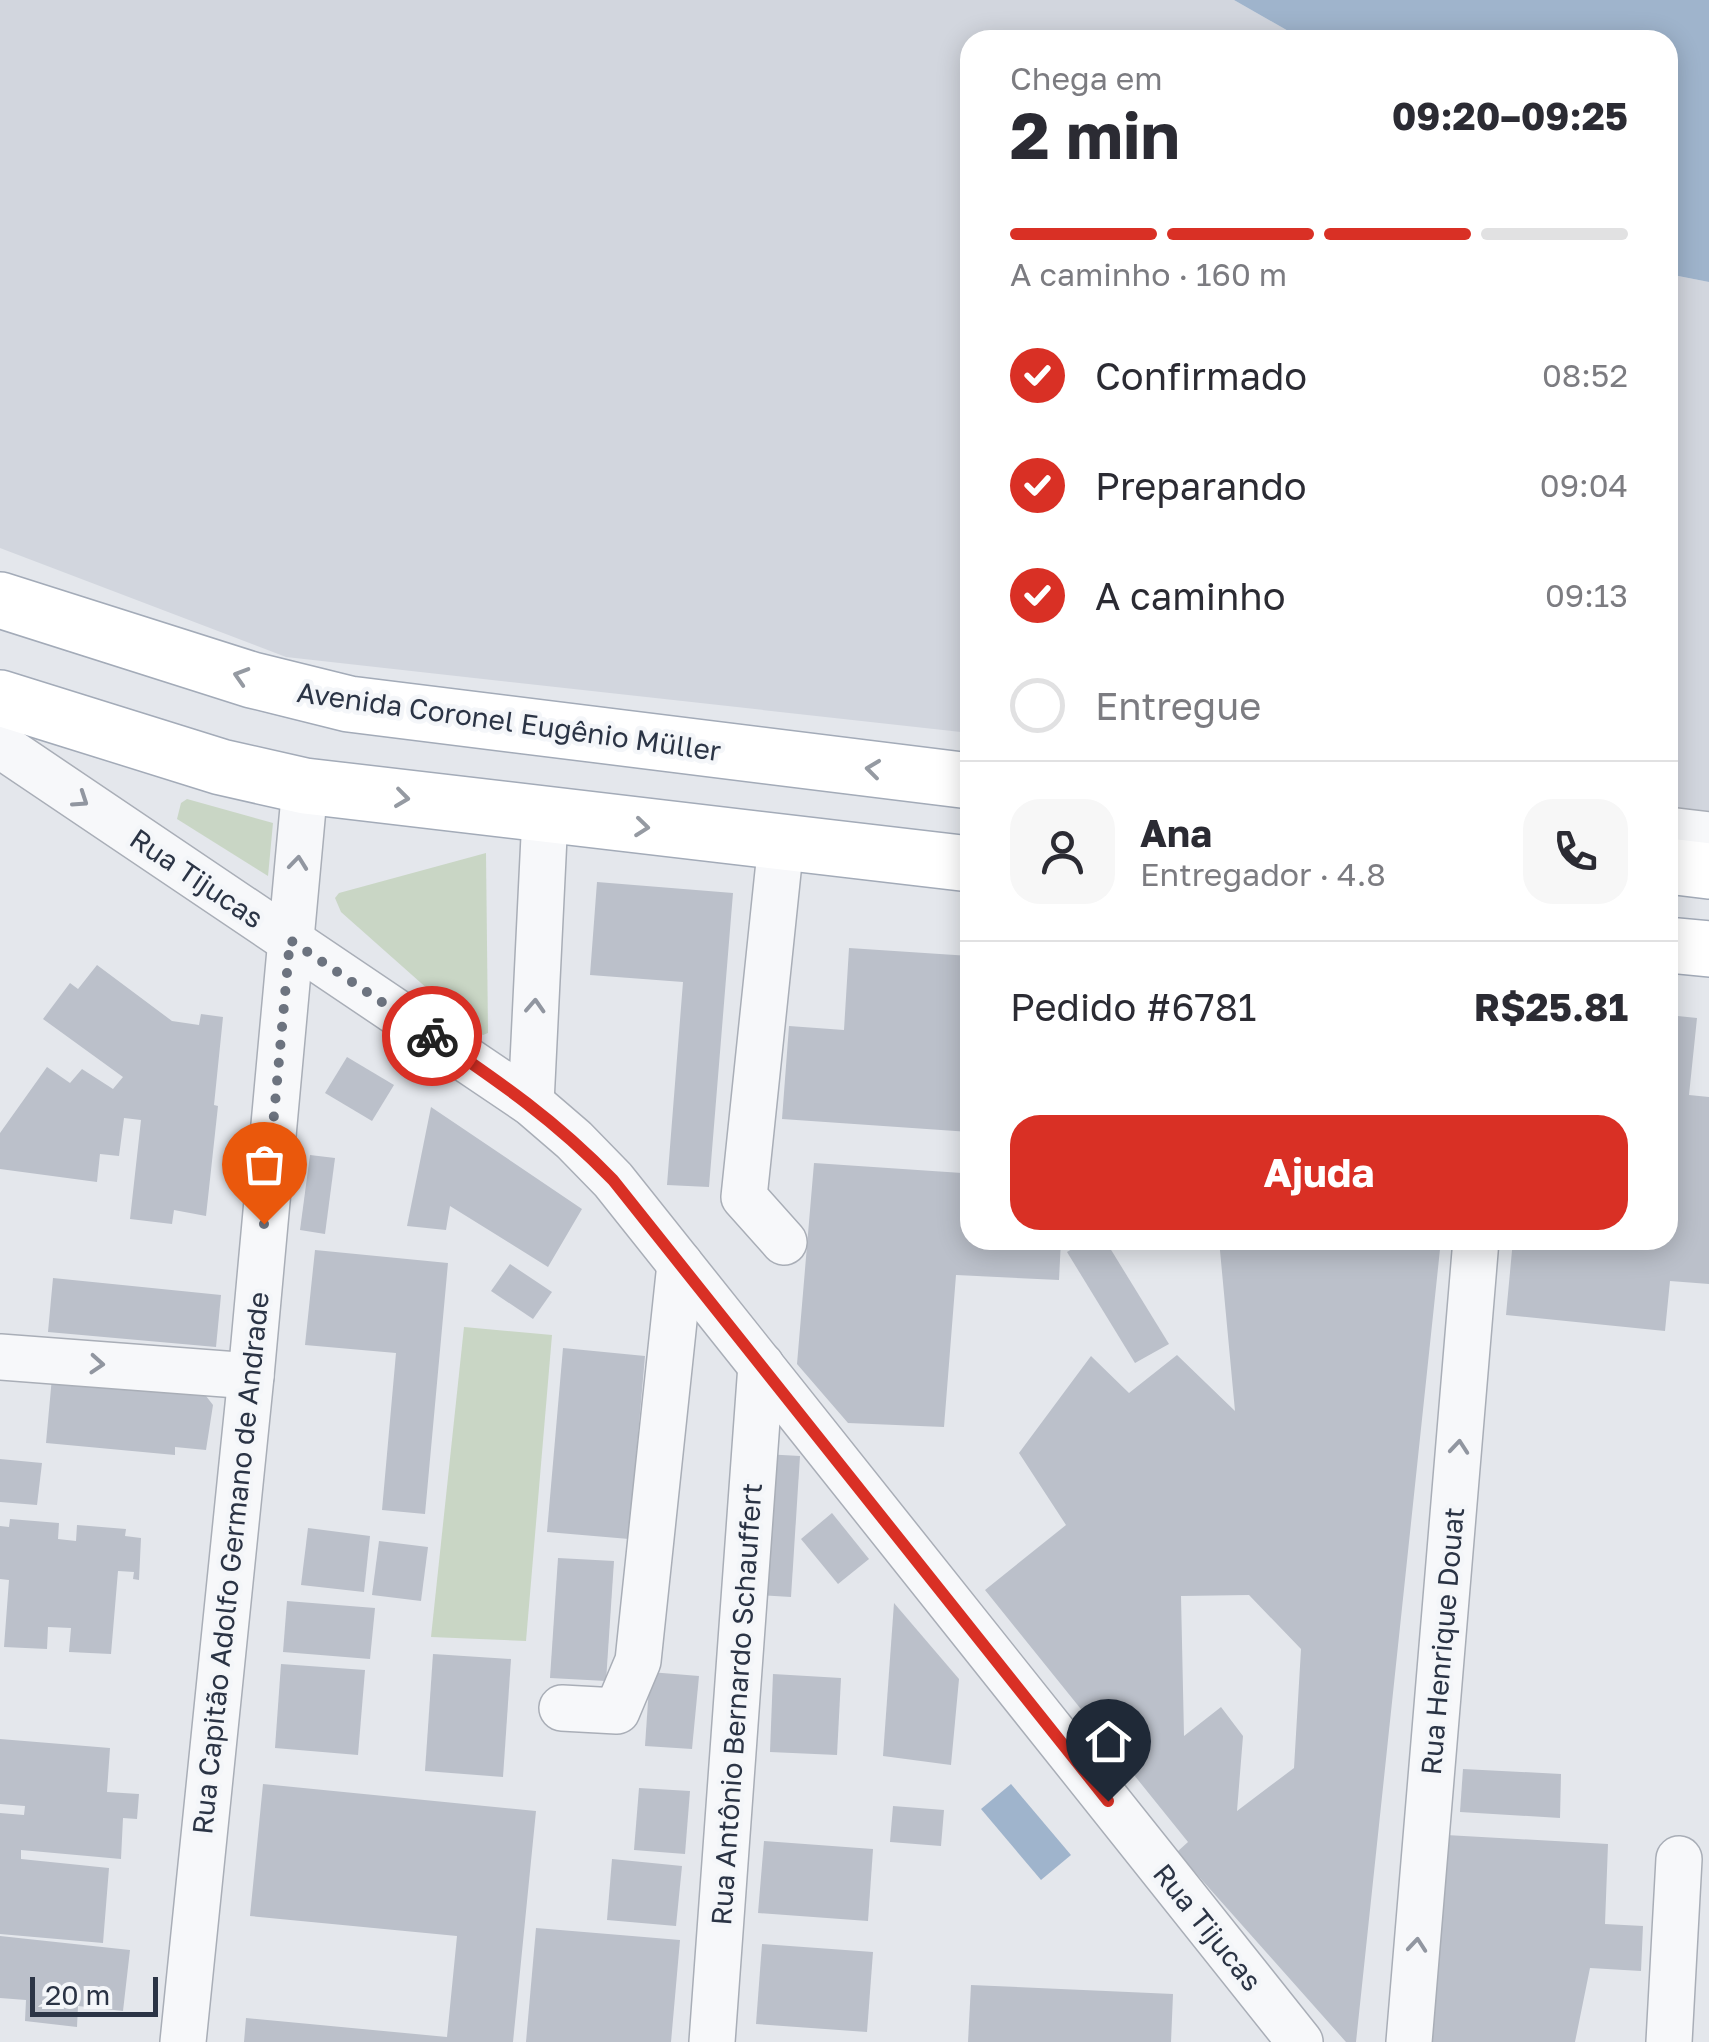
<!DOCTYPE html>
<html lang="pt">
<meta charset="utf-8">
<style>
:root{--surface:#fff;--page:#f7f7f7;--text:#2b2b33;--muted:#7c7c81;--line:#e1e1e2;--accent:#d93025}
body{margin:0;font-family:"Golos Text",sans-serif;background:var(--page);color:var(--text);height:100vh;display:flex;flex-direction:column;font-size:38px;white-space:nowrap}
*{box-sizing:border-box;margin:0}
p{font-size:32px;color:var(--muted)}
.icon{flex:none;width:55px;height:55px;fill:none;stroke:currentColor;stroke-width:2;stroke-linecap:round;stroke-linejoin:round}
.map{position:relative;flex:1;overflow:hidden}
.panel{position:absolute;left:960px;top:30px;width:718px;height:1220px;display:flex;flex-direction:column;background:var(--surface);border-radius:30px;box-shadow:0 5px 25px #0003}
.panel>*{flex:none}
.scale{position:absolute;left:30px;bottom:25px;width:128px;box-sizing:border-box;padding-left:10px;border:5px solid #2b3445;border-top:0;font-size:28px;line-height:35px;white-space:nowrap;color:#2b3445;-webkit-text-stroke:8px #f4f6f9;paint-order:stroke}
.pin{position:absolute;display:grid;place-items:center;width:85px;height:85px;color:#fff;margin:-102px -42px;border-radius:50% 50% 50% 0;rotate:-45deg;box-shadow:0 0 10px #0007}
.pin .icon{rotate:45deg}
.courier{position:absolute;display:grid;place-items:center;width:100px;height:100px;margin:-50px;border:8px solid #d93025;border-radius:50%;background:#fff;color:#222;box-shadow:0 2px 12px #0007}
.head em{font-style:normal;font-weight:700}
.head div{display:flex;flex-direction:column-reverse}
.head{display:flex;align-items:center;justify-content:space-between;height:170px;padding:0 50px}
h1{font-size:65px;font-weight:700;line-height:75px}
.bar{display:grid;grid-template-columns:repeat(4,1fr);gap:15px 10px;align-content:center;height:120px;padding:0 50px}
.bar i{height:12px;border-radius:8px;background:var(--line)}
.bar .current{background:var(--accent)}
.bar p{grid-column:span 4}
.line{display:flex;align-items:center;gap:25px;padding:0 50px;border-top:2px solid var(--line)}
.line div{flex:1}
.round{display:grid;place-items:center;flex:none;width:105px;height:105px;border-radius:30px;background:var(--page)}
ol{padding:0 50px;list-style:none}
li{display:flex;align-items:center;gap:30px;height:110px}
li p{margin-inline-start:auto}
li .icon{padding:10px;border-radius:50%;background:var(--accent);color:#fff;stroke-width:4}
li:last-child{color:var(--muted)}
li i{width:55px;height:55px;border:5px solid var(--line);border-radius:50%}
.action{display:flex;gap:20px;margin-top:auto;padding:20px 50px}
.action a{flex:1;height:115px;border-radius:30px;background:var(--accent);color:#fff;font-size:40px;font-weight:700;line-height:115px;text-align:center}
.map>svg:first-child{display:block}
</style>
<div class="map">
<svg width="1709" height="2042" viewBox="0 0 1709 2042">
<rect width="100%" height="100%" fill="#e4e7ec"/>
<g fill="#d2d6de">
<polygon points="0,0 1234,0 1304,40 970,40 970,733 286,657 0,548"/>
<polygon points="1668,274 1709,282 1709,814 1668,810"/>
</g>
<g fill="#c9d6c5">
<polygon points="187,799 273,823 268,876 177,819 181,803"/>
<polygon points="486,853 488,1033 483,1035 474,1030 341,912 335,898 339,893"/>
<polygon points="464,1327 552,1335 526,1641 431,1637"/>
</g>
<g fill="#9fb4cc">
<polygon points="1234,0 1709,0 1709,282 1668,274 1668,40 1304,40"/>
<polygon points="1011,1784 1071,1855 1041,1880 981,1809"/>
</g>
<g fill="#bbc0ca" fill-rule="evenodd">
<polygon points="597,882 733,893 709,1187 667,1185 683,982 590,975"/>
<polygon points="849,948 970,956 970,1132 782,1119 789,1026 844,1030"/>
<polygon points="97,965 172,1021 199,1025 201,1014 223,1017 214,1105 218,1106 206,1216 174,1210 172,1224 130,1219 141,1120 124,1118 119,1156 100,1154 97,1182 0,1169 0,1133 47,1067 70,1083 82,1069 113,1089 123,1077 43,1019 70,983 78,989"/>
<polygon points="1668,1015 1697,1018 1689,1095 1709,1097 1709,1284 1670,1281 1665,1331 1506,1315 1513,1240 1668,1240"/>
<polygon points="347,1057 394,1085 372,1121 325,1093"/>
<polygon points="431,1107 582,1209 548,1267 450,1206 446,1230 407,1226"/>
<polygon points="310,1155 335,1158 325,1234 300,1230"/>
<polygon points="814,1163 962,1173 960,1187 970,1187 970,1240 1061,1240 1059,1280 956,1275 944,1427 848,1423 797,1364"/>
<polygon points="1087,1240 1105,1240 1169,1344 1135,1363 1067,1252"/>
<path d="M1219 1240H1441L1356 2042H1346L1177 1852 1188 1842 985 1590 1066 1525 1019 1453 1091 1356 1129 1393 1177 1355 1235 1411ZM1249 1595 1301 1649 1294 1768 1237 1811 1243 1736 1221 1707 1184 1736 1181 1596Z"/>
<polygon points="315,1250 448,1263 425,1514 382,1510 396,1353 305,1345"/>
<polygon points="510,1264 552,1292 533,1319 491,1291"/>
<polygon points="53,1278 221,1295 216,1347 48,1332"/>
<polygon points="563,1348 645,1356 629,1539 547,1532"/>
<polygon points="52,1377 199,1387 213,1405 206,1450 175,1447 175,1455 46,1443"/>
<polygon points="764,1454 800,1456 791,1597 756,1595"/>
<polygon points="0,1459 42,1463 37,1505 0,1502"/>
<polygon points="832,1513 869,1559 838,1584 801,1539"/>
<polygon points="10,1519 59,1523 58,1539 76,1541 77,1525 126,1529 125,1536 141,1538 139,1580 133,1579 134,1572 118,1571 111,1654 69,1652 71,1628 48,1627 47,1649 4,1647 9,1580 0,1579 0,1526 9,1527"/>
<polygon points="308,1528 370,1536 364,1592 301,1585"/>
<polygon points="379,1541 428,1547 421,1601 372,1595"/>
<polygon points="558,1558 614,1561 606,1681 550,1678"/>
<polygon points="287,1601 375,1608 370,1659 283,1652"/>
<polygon points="894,1603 959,1679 951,1765 883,1756"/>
<polygon points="433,1654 511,1659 503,1777 425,1771"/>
<polygon points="281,1664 365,1670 358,1755 275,1748"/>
<polygon points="650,1672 699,1676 692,1749 645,1746"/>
<polygon points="773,1674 841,1678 837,1755 770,1752"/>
<polygon points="0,1739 110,1748 107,1792 139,1794 137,1819 123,1818 121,1859 21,1850 21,1859 109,1868 103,1943 0,1934 0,1813 24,1815 25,1806 0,1804"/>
<polygon points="1463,1769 1561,1774 1560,1818 1460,1812"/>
<polygon points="263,1784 536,1811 513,2042 244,2042 246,2018 447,2037 457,1936 250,1916"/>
<polygon points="639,1788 690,1791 685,1854 634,1850"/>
<polygon points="893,1806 944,1810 941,1846 890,1842"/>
<polygon points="1446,1835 1608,1844 1605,1924 1643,1926 1641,1971 1590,1968 1575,2042 1428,2042"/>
<polygon points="764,1841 873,1849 868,1921 758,1913"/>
<polygon points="612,1859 682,1866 676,1926 607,1920"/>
<polygon points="536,1928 680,1940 671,2042 526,2042"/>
<polygon points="0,1936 130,1950 123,2011 78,2006 77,2027 25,2021 26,2000 0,1998"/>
<polygon points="762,1944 873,1952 867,2032 756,2024"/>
<polygon points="971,1985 1173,1994 1171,2042 968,2042"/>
</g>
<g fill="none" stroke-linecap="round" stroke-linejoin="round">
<g stroke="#a9aeb7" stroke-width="48">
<g id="minor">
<polyline points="0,745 531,1103 574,1140 613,1180 1300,2042"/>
<polyline points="1668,830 1709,835"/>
<polyline points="781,843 744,1197 784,1242"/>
<polyline points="531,1103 545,816"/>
<polyline points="0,1357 251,1376"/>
<polyline points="562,1708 617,1711 638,1661 680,1264"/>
<polyline points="183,2042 251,1376 305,786"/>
<polyline points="712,2042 761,1365"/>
<polyline points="1409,2042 1476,1240"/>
<polyline points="1669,2042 1679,1859"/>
</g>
</g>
<g stroke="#a3abb8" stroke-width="58">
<g id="major">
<polyline points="0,600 252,680 349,704 970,781"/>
<polyline points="0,698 221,767 305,786 970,864"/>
<polyline points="1668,866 1709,871"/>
<polyline points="1668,945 1709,949"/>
</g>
</g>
<use href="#minor" stroke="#f7f8fa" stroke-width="45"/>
<use href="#major" stroke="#fff" stroke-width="55"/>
</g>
<defs><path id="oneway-chevron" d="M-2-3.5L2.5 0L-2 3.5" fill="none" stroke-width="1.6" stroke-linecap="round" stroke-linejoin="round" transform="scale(2.5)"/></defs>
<g stroke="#959aa2">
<use href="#oneway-chevron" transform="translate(241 676) rotate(-163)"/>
<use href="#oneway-chevron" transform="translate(873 769) rotate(-173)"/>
<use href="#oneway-chevron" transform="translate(402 798) rotate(7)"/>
<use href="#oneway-chevron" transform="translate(642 827) rotate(6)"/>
</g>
<g stroke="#9196a0">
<use href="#oneway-chevron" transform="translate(81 800) rotate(34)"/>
<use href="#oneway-chevron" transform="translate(298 863) rotate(-84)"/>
<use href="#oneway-chevron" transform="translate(535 1006) rotate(-87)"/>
<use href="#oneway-chevron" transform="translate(97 1364) rotate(4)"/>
<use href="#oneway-chevron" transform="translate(1459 1447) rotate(-85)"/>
<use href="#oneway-chevron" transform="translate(1417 1945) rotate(-85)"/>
</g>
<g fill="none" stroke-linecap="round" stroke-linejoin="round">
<polyline stroke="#6c737f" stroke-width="10" stroke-dasharray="0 18" points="264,1224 290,940 432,1036"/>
<path stroke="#d93025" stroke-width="12" d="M432 1036C501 1083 555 1120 613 1180L1108 1801"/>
</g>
<g text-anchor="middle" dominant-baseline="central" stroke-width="9" stroke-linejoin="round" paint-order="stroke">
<g font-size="28" fill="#2b3445" stroke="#f4f6f9">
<text transform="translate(509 721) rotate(8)">Avenida Coronel Eugênio Müller</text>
<text transform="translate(197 878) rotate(34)">Rua Tijucas</text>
<text transform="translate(230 1563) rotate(-84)">Rua Capitão Adolfo Germano de Andrade</text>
<text transform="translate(1442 1641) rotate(-85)">Rua Henrique Douat</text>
<text transform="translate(736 1704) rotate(-86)">Rua Antônio Bernardo Schauffert</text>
<text transform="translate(1208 1927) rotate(51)">Rua Tijucas</text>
</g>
</g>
</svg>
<div class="scale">20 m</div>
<div class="pin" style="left:264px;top:1224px;background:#ea580c"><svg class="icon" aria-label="bag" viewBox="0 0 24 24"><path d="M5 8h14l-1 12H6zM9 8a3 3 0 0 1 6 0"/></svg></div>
<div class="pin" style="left:1108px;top:1801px;background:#1f2937"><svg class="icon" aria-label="home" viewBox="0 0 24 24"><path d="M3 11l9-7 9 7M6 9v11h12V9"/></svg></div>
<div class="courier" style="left:432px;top:1036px"><svg class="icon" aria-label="bike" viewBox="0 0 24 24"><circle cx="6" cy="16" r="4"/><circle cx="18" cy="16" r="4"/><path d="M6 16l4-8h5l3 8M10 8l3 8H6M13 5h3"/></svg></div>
<section class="panel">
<div class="head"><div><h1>2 min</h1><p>Chega em</p></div><em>09:20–09:25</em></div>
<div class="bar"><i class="current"></i><i class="current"></i><i class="current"></i><i></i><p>A caminho · 160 m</p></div>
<ol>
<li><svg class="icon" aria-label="check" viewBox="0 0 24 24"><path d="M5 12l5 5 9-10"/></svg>Confirmado<p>08:52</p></li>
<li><svg class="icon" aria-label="check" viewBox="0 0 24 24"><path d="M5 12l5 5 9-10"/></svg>Preparando<p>09:04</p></li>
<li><svg class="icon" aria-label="check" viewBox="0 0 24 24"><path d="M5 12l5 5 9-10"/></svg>A caminho<p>09:13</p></li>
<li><i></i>Entregue</li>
</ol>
<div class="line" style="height:180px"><a class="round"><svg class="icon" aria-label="person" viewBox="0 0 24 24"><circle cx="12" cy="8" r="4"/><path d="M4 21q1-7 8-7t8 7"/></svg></a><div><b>Ana</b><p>Entregador · 4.8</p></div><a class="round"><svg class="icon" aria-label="phone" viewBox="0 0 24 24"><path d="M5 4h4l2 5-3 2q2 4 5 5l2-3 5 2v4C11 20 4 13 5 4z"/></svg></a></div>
<div class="line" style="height:130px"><div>Pedido #6781</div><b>R$25.81</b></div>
<div class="action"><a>Ajuda</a></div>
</section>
</div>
